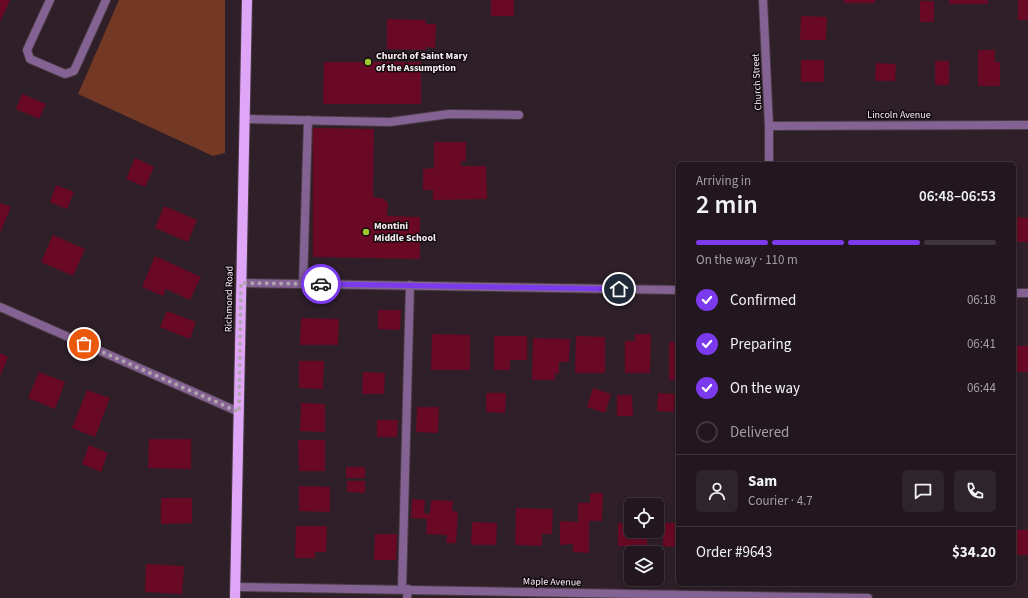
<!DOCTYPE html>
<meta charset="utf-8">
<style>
:root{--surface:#22171e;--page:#2e242b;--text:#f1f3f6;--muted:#a29fa4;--line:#3f363c;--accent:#7c3aed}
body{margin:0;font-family:"Source Sans 3",sans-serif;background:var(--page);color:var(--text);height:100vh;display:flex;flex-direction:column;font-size:15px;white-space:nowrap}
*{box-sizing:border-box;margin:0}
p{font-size:13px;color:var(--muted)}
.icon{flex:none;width:22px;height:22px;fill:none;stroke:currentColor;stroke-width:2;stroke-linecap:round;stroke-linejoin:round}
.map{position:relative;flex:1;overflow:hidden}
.drawer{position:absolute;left:676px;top:162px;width:340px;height:424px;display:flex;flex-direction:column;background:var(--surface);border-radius:6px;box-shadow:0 2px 6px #0003,0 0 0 1px var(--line)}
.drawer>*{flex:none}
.fabs{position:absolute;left:624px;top:498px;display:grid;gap:8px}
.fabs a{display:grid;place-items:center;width:40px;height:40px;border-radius:6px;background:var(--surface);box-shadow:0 2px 6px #0003,0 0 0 1px var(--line);font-size:20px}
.pin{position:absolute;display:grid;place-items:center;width:34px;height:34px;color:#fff;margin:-17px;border:2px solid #fff;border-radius:50%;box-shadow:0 1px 4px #0007}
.courier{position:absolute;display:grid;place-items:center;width:40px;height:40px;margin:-20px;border:3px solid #7c3aed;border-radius:50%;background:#fff;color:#222;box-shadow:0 1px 5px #0007}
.head em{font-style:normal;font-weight:600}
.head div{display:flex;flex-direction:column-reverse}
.head{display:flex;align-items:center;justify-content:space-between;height:68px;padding:0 20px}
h1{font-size:26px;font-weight:600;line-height:30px}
.bar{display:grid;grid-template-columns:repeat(4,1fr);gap:6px 4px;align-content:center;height:48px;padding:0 20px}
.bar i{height:5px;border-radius:3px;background:var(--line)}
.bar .on{background:var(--accent)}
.bar p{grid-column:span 4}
.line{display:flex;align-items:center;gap:10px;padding:0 20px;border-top:1px solid var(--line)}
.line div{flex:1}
.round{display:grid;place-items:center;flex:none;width:42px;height:42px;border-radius:6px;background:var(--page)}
ol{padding:0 20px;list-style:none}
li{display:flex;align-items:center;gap:12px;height:44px}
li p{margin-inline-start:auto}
li .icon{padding:4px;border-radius:50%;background:var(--accent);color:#fff;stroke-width:4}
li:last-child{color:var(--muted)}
li i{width:22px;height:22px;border:2px solid var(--line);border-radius:50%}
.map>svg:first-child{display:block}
</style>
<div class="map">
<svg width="1028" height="598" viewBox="0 0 1028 598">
<rect width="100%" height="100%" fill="#2e1f28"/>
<polygon fill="#733924" points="119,0 225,0 225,153 213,156 78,94"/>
<g fill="#690925">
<polygon points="0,0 10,0 0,22"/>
<rect x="491" y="0" width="23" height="16"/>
<rect x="844" y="0" width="31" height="3"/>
<rect x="949" y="0" width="39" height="4"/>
<rect x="1018" y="0" width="10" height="20"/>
<rect x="920" y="1" width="14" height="21"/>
<polygon points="801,16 827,17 826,40 800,40"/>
<polygon points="387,19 426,20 426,24 436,24 435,48 426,47 426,50 387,49"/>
<polygon points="978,50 995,50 995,62 1000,62 1000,86 978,86"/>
<rect x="801" y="60" width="23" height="22"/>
<rect x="935" y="61" width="14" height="24"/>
<polygon points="324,62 421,62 421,104 323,104"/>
<polygon points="876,63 896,64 895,81 875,81"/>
<polygon points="22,94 46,104 39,119 16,109"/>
<polygon points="313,128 374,129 373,197 382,198 388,203 387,216 420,217 420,259 313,257"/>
<polygon points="434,142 466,142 466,161 461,161 461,166 486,166 487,199 433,200 433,190 423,190 423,169 434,168"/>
<polygon points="135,158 154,167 145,187 126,179"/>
<polygon points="56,185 74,192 67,209 50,202"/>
<polygon points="0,203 11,207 0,233"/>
<polygon points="164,206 197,220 188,242 155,228"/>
<polygon points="1014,217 1028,218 1028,242 1014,242"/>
<polygon points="53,235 85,249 73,276 41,262"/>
<polygon points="155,256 201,277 190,300 166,289 163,296 142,287"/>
<polygon points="378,310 401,310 400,330 378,329"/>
<polygon points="167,311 196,322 190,339 160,327"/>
<polygon points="301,318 339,319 338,345 300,345"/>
<polygon points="432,334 470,335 470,370 431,370"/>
<polygon points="635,334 651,334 650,373 625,373 625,341 635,341"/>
<polygon points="494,336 527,336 527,360 510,360 510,370 494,370"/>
<polygon points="576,336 605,337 605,373 575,373"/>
<polygon points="533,338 570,339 569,362 559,362 559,374 555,373 555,380 532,380"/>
<rect x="669" y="342" width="9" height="38"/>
<rect x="1014" y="346" width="14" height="26"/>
<polygon points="0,353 8,357 0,376"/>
<polygon points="299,361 324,361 323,389 299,388"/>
<polygon points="39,372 65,382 55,409 28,398"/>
<polygon points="363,372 385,373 384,394 362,394"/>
<polygon points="593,388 611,394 605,413 587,407"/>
<polygon points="87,390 110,398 95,437 72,428"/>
<polygon points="486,393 506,393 505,413 486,412"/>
<polygon points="658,393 675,394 674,412 657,411"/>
<polygon points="617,395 632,395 633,416 617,416"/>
<polygon points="301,403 325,404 325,432 300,431"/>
<polygon points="417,407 439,407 438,433 416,432"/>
<polygon points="377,420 398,420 397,437 377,437"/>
<polygon points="149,439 191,439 191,469 148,468"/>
<polygon points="298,440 325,440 325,471 299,471"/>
<polygon points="89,445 108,453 101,472 82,464"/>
<rect x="346" y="467" width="19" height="11"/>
<polygon points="347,481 365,481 365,493 347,492"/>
<polygon points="299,486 330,487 330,512 299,511"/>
<polygon points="590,493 603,493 602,521 589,521 589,553 573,552 573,544 560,545 560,521 578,522 578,503 590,503"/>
<polygon points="161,498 192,498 192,523 161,524"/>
<polygon points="412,499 425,500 424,513 430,514 431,500 453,501 452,511 458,512 456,543 446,543 447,535 426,534 427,519 411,518"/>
<polygon points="516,508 553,509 552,534 542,534 542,546 515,545"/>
<polygon points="472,522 497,523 496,545 471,545"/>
<polygon points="618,523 631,524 631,531 647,531 647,546 618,546"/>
<polygon points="663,523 678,523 678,547 663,546"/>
<polygon points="296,526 327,526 326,552 315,552 315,558 295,558"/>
<rect x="1014" y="530" width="14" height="25"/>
<polygon points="375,534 397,534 396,560 374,560"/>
<polygon points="146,564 184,566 182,594 145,592"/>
</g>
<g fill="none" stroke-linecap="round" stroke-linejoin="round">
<g stroke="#4a3c44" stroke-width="10">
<g id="service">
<polyline points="50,0 27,50 30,59 65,74 74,71 106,0"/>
<polyline points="245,119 390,122 449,114 519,115"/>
<polyline points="303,284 308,120"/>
<polyline points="402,589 410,285"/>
</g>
</g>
<g stroke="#4a3c44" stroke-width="10">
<g id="minor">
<polyline points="763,0 769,126 769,164"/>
<polyline points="769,126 1028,125"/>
<polyline points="241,283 678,290"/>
<polyline points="1014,293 1028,293"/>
<polyline points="0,307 239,412"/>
<polyline points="235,587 868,598"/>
<polyline points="407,598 408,589"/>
</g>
</g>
<g stroke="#4a3c44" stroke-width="12">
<polyline id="primary" points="235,598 247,0"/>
</g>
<use href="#service" stroke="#846293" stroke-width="8"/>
<use href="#minor" stroke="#846293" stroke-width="8"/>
<use href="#primary" stroke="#dfa6f8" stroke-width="10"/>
</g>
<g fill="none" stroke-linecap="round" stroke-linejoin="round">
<polyline stroke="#b1a5ac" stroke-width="4" stroke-dasharray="0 7.2" points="84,344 239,412 241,283 321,284"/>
<polyline stroke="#7c3aed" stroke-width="5" points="321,284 619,289"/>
</g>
<g fill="#9eca2e" stroke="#120b0f" stroke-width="1.5">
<circle cx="368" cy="62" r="4"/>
<circle cx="366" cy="232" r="4"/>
</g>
<g text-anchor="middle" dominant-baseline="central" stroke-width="3" stroke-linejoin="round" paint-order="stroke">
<g font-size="10" font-weight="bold" fill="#f8edf3" stroke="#120b0f" text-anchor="start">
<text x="376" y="56">Church of Saint Mary<tspan x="376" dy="12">of the Assumption</tspan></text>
<text x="374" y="226">Montini<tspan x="374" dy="12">Middle School</tspan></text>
</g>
<g font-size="10" fill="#f8edf3" stroke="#120b0f">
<text transform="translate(757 82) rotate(-93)">Church Street</text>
<text x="899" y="115">Lincoln Avenue</text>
<text transform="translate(229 299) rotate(-89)">Richmond Road</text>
<text transform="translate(552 582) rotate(1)">Maple Avenue</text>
</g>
</g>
</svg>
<div class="fabs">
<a><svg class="icon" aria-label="locate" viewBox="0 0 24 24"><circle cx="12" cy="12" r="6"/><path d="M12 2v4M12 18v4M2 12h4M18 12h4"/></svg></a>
<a><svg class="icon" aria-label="layers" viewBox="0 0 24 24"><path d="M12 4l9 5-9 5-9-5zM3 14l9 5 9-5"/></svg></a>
</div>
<div class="pin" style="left:84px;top:344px;background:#ea580c"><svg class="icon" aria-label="bag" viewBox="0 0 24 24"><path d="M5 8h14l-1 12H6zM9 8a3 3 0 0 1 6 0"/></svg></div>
<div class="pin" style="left:619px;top:289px;background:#1f2937"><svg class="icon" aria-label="home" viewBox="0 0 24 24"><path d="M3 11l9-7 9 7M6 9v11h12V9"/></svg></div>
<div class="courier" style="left:321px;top:284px"><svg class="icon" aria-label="car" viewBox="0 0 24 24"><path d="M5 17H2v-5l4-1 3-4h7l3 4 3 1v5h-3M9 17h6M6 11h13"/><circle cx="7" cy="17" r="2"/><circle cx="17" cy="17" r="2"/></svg></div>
<section class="drawer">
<div class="head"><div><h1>2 min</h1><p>Arriving in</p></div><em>06:48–06:53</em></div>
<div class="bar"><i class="on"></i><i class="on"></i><i class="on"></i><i></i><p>On the way · 110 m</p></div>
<ol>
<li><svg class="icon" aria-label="check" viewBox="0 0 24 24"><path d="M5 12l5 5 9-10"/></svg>Confirmed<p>06:18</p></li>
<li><svg class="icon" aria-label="check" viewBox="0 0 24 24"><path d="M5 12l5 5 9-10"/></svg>Preparing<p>06:41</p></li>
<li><svg class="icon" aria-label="check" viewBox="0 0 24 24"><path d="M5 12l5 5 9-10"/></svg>On the way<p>06:44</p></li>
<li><i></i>Delivered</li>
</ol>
<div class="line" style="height:72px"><a class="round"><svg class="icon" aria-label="person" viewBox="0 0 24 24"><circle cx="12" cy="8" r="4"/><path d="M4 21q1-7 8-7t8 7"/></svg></a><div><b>Sam</b><p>Courier · 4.7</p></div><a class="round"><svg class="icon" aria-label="chat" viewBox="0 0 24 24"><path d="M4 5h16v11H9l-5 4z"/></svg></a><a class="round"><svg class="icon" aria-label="phone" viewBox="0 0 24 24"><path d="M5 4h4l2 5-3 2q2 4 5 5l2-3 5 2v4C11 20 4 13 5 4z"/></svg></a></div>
<div class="line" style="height:52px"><div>Order #9643</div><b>$34.20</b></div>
</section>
</div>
